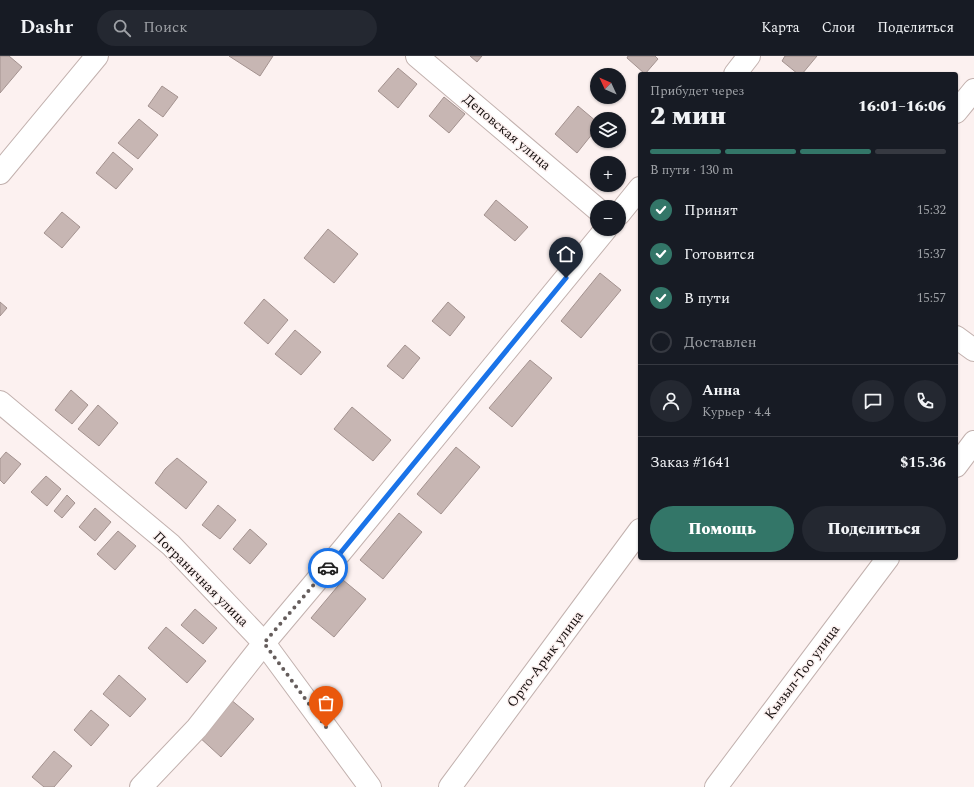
<!DOCTYPE html>
<html lang="ru">
<meta charset="utf-8">
<style>
:root{--surface:#171b24;--page:#242831;--text:#f1f3f6;--muted:#9ea1a6;--line:#363941;--accent:#337668}
body{margin:0;font-family:Spectral,serif;background:var(--page);color:var(--text);height:100vh;display:flex;flex-direction:column;font-size:15px;white-space:nowrap}
*{box-sizing:border-box;margin:0}
p{font-size:13px;color:var(--muted)}
.icon{flex:none;width:22px;height:22px;fill:none;stroke:currentColor;stroke-width:2;stroke-linecap:round;stroke-linejoin:round}
.map{position:relative;flex:1;overflow:hidden}
.side{position:absolute;left:638px;top:16px;width:320px;height:488px;display:flex;flex-direction:column;background:var(--surface);border-radius:4px;box-shadow:0 1px 3px #0004}
.side>*{flex:none}
.needle{width:26px;rotate:314deg}
.buttons{position:absolute;left:590px;top:12px;display:grid;gap:8px}
.buttons a{display:grid;place-items:center;width:36px;height:36px;border-radius:50%;background:var(--surface);box-shadow:0 1px 3px #0004;font-size:20px}
.pin{position:absolute;display:grid;place-items:center;width:34px;height:34px;color:#fff;margin:-41px -17px;border-radius:50% 50% 50% 0;rotate:-45deg;box-shadow:0 0 4px #0007}
.pin .icon{rotate:45deg}
.courier{position:absolute;display:grid;place-items:center;width:40px;height:40px;margin:-20px;border:3px solid #1a73e8;border-radius:50%;background:#fff;color:#222;box-shadow:0 1px 5px #0007}
.summary em{font-style:normal;font-weight:800}
.summary div{display:flex;flex-direction:column-reverse}
.summary{display:flex;align-items:center;justify-content:space-between;height:68px;padding:0 12px}
h1{font-size:26px;font-weight:800;line-height:30px}
.bar{display:grid;grid-template-columns:repeat(4,1fr);gap:6px 4px;align-content:center;height:48px;padding:0 12px}
.bar i{height:5px;border-radius:3px;background:var(--line)}
.bar .active{background:var(--accent)}
.bar p{grid-column:span 4}
.line{display:flex;align-items:center;gap:10px;padding:0 12px;border-top:1px solid var(--line)}
.line div{flex:1}
.round{display:grid;place-items:center;flex:none;width:42px;height:42px;border-radius:21px;background:var(--page)}
ol{padding:0 12px;list-style:none}
li{display:flex;align-items:center;gap:12px;height:44px}
li p{margin-inline-start:auto}
li .icon{padding:4px;border-radius:50%;background:var(--accent);color:#fff;stroke-width:4}
li:last-child{color:var(--muted)}
li i{width:22px;height:22px;border:2px solid var(--line);border-radius:50%}
.action{display:flex;gap:8px;margin-top:auto;padding:8px 12px}
.action a{flex:1;height:46px;border-radius:24px;background:var(--accent);color:#fff;font-size:16px;font-weight:800;line-height:46px;text-align:center}
.action a+a{background:var(--page);color:var(--text)}
header{display:flex;align-items:center;gap:24px;box-sizing:border-box;height:56px;padding:0 20px;background:var(--surface);border-bottom:1px solid var(--line)}
header strong{font-size:19px}
nav{display:flex;gap:22px;margin-inline-start:auto;font-size:14px}
.search{width:280px;height:36px;background:var(--page);display:flex;align-items:center;gap:10px;box-sizing:border-box;padding:0 14px;border-radius:22px;color:var(--muted);font-size:15px}
.map>svg:first-child{display:block}
</style>
<header>
<strong>Dashr</strong>
<div class="search"><svg class="icon" aria-label="search" viewBox="0 0 24 24"><circle cx="10" cy="10" r="6"/><path d="M15 15l6 6"/></svg>Поиск</div>
<nav><a>Карта</a><a>Слои</a><a>Поделиться</a></nav>
</header>
<div class="map">
<svg width="974" height="731" viewBox="0 0 974 731">
<rect width="100%" height="100%" fill="#fcf1f0"/>
<g fill="#c7b6b3" stroke="#a3928f">
<polygon points="0,0 9,0 22,11 0,37"/>
<polygon points="229,0 273,0 260,20"/>
<polygon points="470,0 482,0 477,6"/>
<polygon points="628,0 655,0 658,3 645,18 627,2"/>
<polygon points="785,0 817,0 802,18 798,18 782,5"/>
<polygon points="398,12 417,28 398,52 378,35"/>
<polygon points="162,30 178,41 163,61 148,50"/>
<polygon points="444,41 465,58 449,77 429,60"/>
<polygon points="578,50 597,66 597,72 577,97 555,78"/>
<polygon points="139,63 158,79 138,103 118,87"/>
<polygon points="113,96 133,113 116,133 96,117"/>
<polygon points="496,144 528,171 515,185 484,159"/>
<polygon points="62,156 80,171 62,192 44,177"/>
<polygon points="328,173 358,198 334,227 304,202"/>
<polygon points="600,217 621,234 581,282 561,265"/>
<polygon points="264,243 288,264 268,288 244,267"/>
<polygon points="0,246 7,252 0,260"/>
<polygon points="448,246 465,261 450,280 432,265"/>
<polygon points="295,274 321,296 301,319 275,298"/>
<polygon points="405,289 420,302 403,323 387,310"/>
<polygon points="530,304 552,322 512,371 489,352"/>
<polygon points="71,334 88,349 72,368 55,354"/>
<polygon points="98,349 118,367 99,390 78,373"/>
<polygon points="352,351 391,384 373,405 334,373"/>
<polygon points="456,391 480,411 441,458 417,438"/>
<polygon points="6,396 21,408 4,428 0,424 0,403"/>
<polygon points="177,402 207,426 186,453 155,427 165,413"/>
<polygon points="46,420 61,433 47,450 31,436"/>
<polygon points="67,439 75,447 62,462 54,455"/>
<polygon points="218,449 236,464 220,483 202,469"/>
<polygon points="95,452 111,466 95,485 79,471"/>
<polygon points="399,457 422,476 383,523 360,504"/>
<polygon points="250,473 267,488 250,508 233,493"/>
<polygon points="118,475 136,490 115,514 97,498"/>
<polygon points="343,524 366,543 334,581 311,562"/>
<polygon points="195,553 217,572 203,588 181,569"/>
<polygon points="166,571 206,605 187,627 148,592"/>
<polygon points="119,619 146,643 130,661 103,638"/>
<polygon points="230,643 254,663 221,701 198,680"/>
<polygon points="91,654 109,669 91,690 74,674"/>
<polygon points="54,695 72,710 54,731 44,731 32,721"/>
</g>
<g fill="none" stroke-linecap="round" stroke-linejoin="round">
<g stroke="#c2b1ae" stroke-width="24">
<g id="minor">
<polyline points="417,0 597,153"/>
<polyline points="735,18 749,0"/>
<polyline points="956,56 974,34"/>
<polyline points="0,117 97,0"/>
<polyline points="619,158 640,132"/>
<polyline points="956,281 974,294"/>
<polyline points="0,346 171,489 264,587 370,731"/>
<polyline points="956,410 974,386"/>
<polyline points="141,731 197,672 264,587 344,492 606,173"/>
<polyline points="450,731 640,474"/>
<polyline points="716,731 888,502"/>
</g>
</g>
<use href="#minor" stroke="#fff" stroke-width="22"/>
</g>
<g fill="none" stroke-linecap="round" stroke-linejoin="round">
<polyline stroke="#655d5c" stroke-width="4" stroke-dasharray="0 7.2" points="326,671 264,587 328,512"/>
<polyline stroke="#1a73e8" stroke-width="5" points="328,512 566,222"/>
</g>
<g text-anchor="middle" dominant-baseline="central" stroke-width="3" stroke-linejoin="round" paint-order="stroke">
<g font-size="14" fill="#140e0d" stroke="#fcf1f0">
<text transform="translate(507 76) rotate(40)">Деповская улица</text>
<text transform="translate(201 523) rotate(45)">Пограничная улица</text>
<text transform="translate(545 603) rotate(-53)">Орто-Арык улица</text>
<text transform="translate(802 616) rotate(-53)">Кызыл-Тоо улица</text>
</g>
</g>
</svg>
<div class="buttons">
<a><svg class="needle" viewBox="-14 -14 28 28"><path d="M0-13l5 13h-10z" fill="#e53935"/><path d="M0 13l5-13h-10z" fill="#9ea1a6"/></svg></a>
<a><svg class="icon" aria-label="layers" viewBox="0 0 24 24"><path d="M12 4l9 5-9 5-9-5zM3 14l9 5 9-5"/></svg></a>
<a>+</a>
<a>−</a>
</div>
<div class="pin" style="left:326px;top:671px;background:#ea580c"><svg class="icon" aria-label="bag" viewBox="0 0 24 24"><path d="M5 8h14l-1 12H6zM9 8a3 3 0 0 1 6 0"/></svg></div>
<div class="pin" style="left:566px;top:222px;background:#1f2937"><svg class="icon" aria-label="home" viewBox="0 0 24 24"><path d="M3 11l9-7 9 7M6 9v11h12V9"/></svg></div>
<div class="courier" style="left:328px;top:512px"><svg class="icon" aria-label="car" viewBox="0 0 24 24"><path d="M5 17H2v-5l4-1 3-4h7l3 4 3 1v5h-3M9 17h6M6 11h13"/><circle cx="7" cy="17" r="2"/><circle cx="17" cy="17" r="2"/></svg></div>
<section class="side">
<div class="summary"><div><h1>2 мин</h1><p>Прибудет через</p></div><em>16:01–16:06</em></div>
<div class="bar"><i class="active"></i><i class="active"></i><i class="active"></i><i></i><p>В пути · 130 m</p></div>
<ol>
<li><svg class="icon" aria-label="check" viewBox="0 0 24 24"><path d="M5 12l5 5 9-10"/></svg>Принят<p>15:32</p></li>
<li><svg class="icon" aria-label="check" viewBox="0 0 24 24"><path d="M5 12l5 5 9-10"/></svg>Готовится<p>15:37</p></li>
<li><svg class="icon" aria-label="check" viewBox="0 0 24 24"><path d="M5 12l5 5 9-10"/></svg>В пути<p>15:57</p></li>
<li><i></i>Доставлен</li>
</ol>
<div class="line" style="height:72px"><a class="round"><svg class="icon" aria-label="person" viewBox="0 0 24 24"><circle cx="12" cy="8" r="4"/><path d="M4 21q1-7 8-7t8 7"/></svg></a><div><b>Анна</b><p>Курьер · 4.4</p></div><a class="round"><svg class="icon" aria-label="chat" viewBox="0 0 24 24"><path d="M4 5h16v11H9l-5 4z"/></svg></a><a class="round"><svg class="icon" aria-label="phone" viewBox="0 0 24 24"><path d="M5 4h4l2 5-3 2q2 4 5 5l2-3 5 2v4C11 20 4 13 5 4z"/></svg></a></div>
<div class="line" style="height:52px"><div>Заказ #1641</div><b>$15.36</b></div>
<div class="action"><a>Помощь</a><a>Поделиться</a></div>
</section>
</div>
